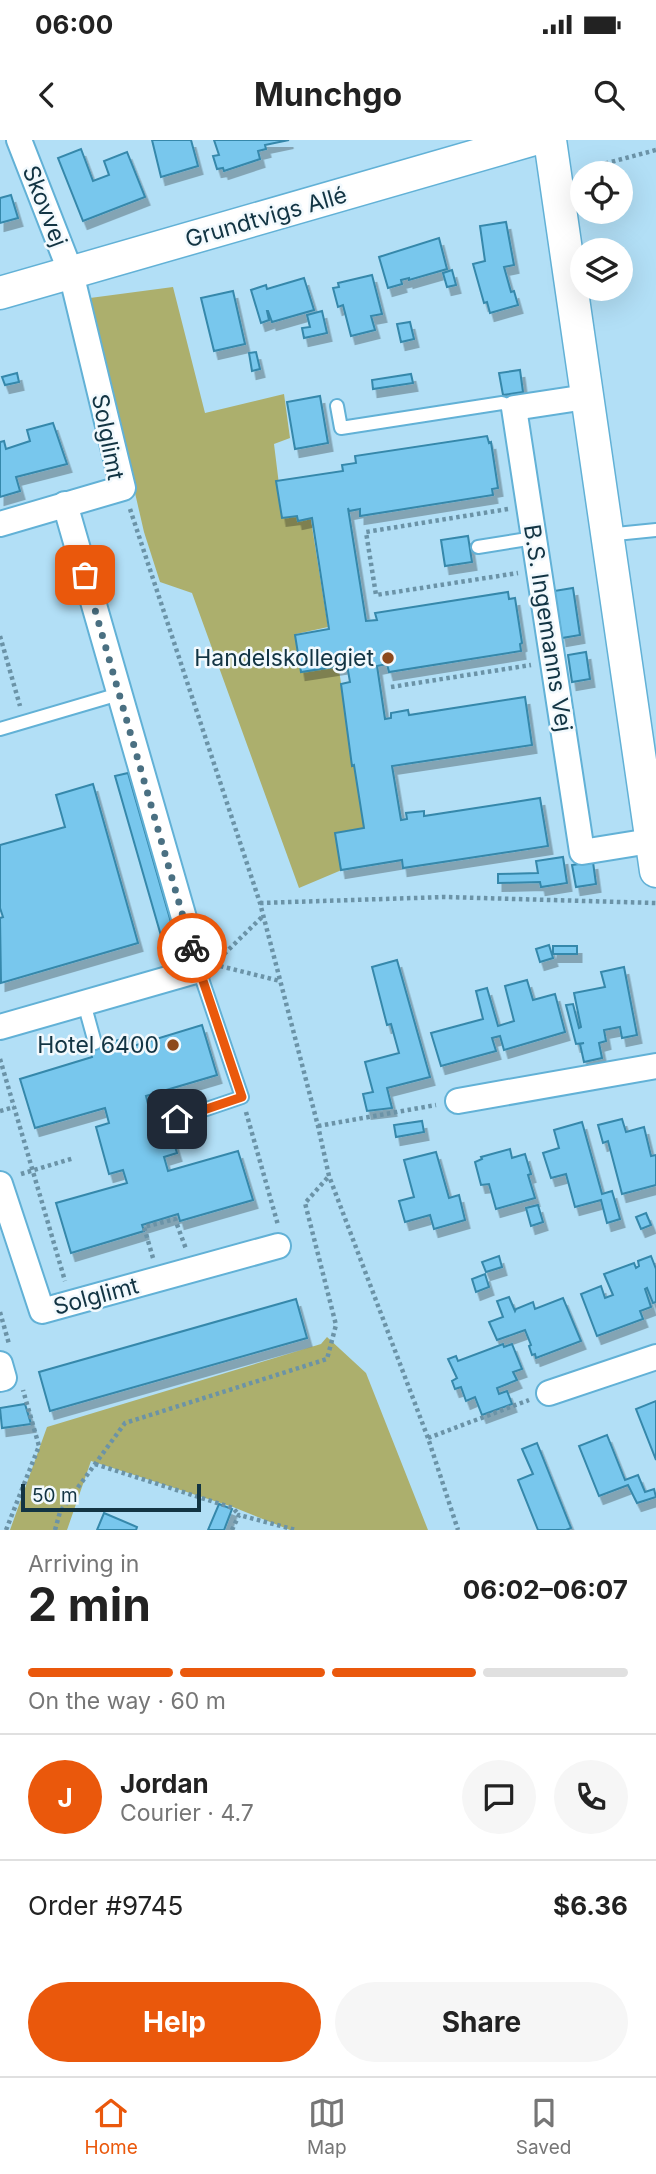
<!DOCTYPE html>
<meta charset="utf-8">
<style>
:root{--surface:#fff;--page:#f6f6f6;--text:#222;--muted:#767676;--line:#e0e0e0;--accent:#ea580c}
body{margin:0;font-family:Inter,sans-serif;background:var(--page);color:var(--text);height:100vh;display:flex;flex-direction:column;font-size:26px;white-space:nowrap}
*{box-sizing:border-box;margin:0}
p{font-size:23px;color:var(--muted)}
.icon{flex:none;width:38px;height:38px;fill:none;stroke:currentColor;stroke-width:2;stroke-linecap:round;stroke-linejoin:round}
.map{position:relative;height:1390px;overflow:hidden}
.sheet{display:flex;flex-direction:column;background:var(--surface);flex:1}
.sheet>*{flex:none}
.buttons{position:absolute;left:570px;top:21px;display:grid;gap:14px}
.buttons a{display:grid;place-items:center;width:63px;height:63px;border-radius:50%;background:var(--surface);box-shadow:0 7px 28px #0002;font-size:35px}
.scale{position:absolute;left:21px;bottom:18px;width:180px;box-sizing:border-box;padding-left:7px;border:4px solid #123443;border-top:0;font-size:19px;line-height:24px;white-space:nowrap;color:#123443;-webkit-text-stroke:5px #f2f9fd;paint-order:stroke}
.pin{position:absolute;display:grid;place-items:center;width:60px;height:60px;color:#fff;margin:-30px;border-radius:14px;box-shadow:0 4px 10px #0006}
.courier{position:absolute;display:grid;place-items:center;width:70px;height:70px;margin:-35px;border:5px solid #ea580c;border-radius:50%;background:#fff;color:#222;box-shadow:0 2px 9px #0007}
.headline em{font-style:normal;font-weight:700}
.headline div{display:flex;flex-direction:column-reverse}
.headline{display:flex;align-items:center;justify-content:space-between;height:119px;padding:0 28px}
h1{font-size:46px;font-weight:700;line-height:52px}
.bar{display:grid;grid-template-columns:repeat(4,1fr);gap:10px 7px;align-content:center;height:84px;padding:0 28px}
.bar i{height:9px;border-radius:5px;background:var(--line)}
.bar .on{background:var(--accent)}
.bar p{grid-column:span 4}
.line{display:flex;align-items:center;gap:18px;padding:0 28px;border-top:2px solid var(--line)}
.line div{flex:1}
.round{display:grid;place-items:center;flex:none;width:74px;height:74px;border-radius:37px;background:var(--page)}
.cta{display:flex;gap:14px;margin-top:auto;padding:14px 28px}
.cta a{flex:1;height:80px;border-radius:42px;background:var(--accent);color:#fff;font-size:28px;font-weight:700;line-height:80px;text-align:center}
.cta a+a{background:var(--page);color:var(--text)}
.status{display:flex;justify-content:space-between;align-items:center;height:49px;padding:0 35px;background:var(--surface);direction:ltr}
.status svg{height:19px;fill:currentColor}
header{display:flex;justify-content:space-between;align-items:center;height:91px;padding:0 28px;background:var(--surface);font-size:32px;font-weight:700}
.menu{display:flex;justify-content:space-around;align-items:center;height:98px;border-top:2px solid var(--line);background:var(--surface);font-size:19px;color:var(--muted)}
.menu a{display:grid;justify-items:center;gap:4px}
.menu .on{color:var(--accent)}
.map>svg:first-child{display:block}
</style>
<div class="status"><b>06:00</b><svg viewBox="0 0 49 12"><path d="M0 12V9h3v3zM5 12V6h3v6zM10 12V3h3v9zM15 12V0h3v12zM26 1h20v11H26zM47 4h2v5h-2z"/></svg></div>
<header><svg class="icon" aria-label="back" viewBox="0 0 24 24"><path d="M15 5l-7 7 7 7"/></svg>Munchgo<svg class="icon" aria-label="search" viewBox="0 0 24 24"><circle cx="10" cy="10" r="6"/><path d="M15 15l6 6"/></svg></header>
<div class="map">
<svg width="656" height="1390" viewBox="0 0 656 1390">
<defs>
<filter id="shadow"><feDropShadow dx="4.5" dy="8" stdDeviation="0" flood-color="#0004"/></filter>
</defs>
<rect width="100%" height="100%" fill="#b2dff6"/>
<g fill="#acaf6d">
<polygon points="173,147 205,273 284,254 290,298 274,304 283,377 310,374 328,487 296,494 302,529 338,524 364,688 344,729 299,748 192,453 160,442 144,392 90,158"/>
<polygon points="327,1197 366,1233 428,1390 290,1390 233,1367 91,1321 67,1390 10,1390 47,1287 321,1204"/>
</g>
<g fill="#78c7ed" stroke="#3688ab" stroke-width="2" filter="url(#shadow)">
<polygon points="152,0 191,0 198,26 161,37"/>
<polygon points="214,0 289,0 265,5 266,9 258,11 260,19 224,31 223,28 217,29 213,16 219,15"/>
<polygon points="81,9 93,41 109,35 104,21 127,12 145,57 83,81 58,18"/>
<polygon points="11,55 18,78 0,83 0,58"/>
<polygon points="506,82 514,125 504,127 511,152 514,151 518,165 490,173 487,162 484,163 473,124 485,121 480,86"/>
<polygon points="439,98 447,129 409,140 409,138 401,140 402,144 388,148 379,117"/>
<polygon points="452,130 456,145 447,147 443,133"/>
<polygon points="372,135 382,174 371,176 375,190 351,196 343,165 338,167 333,148 339,147 338,143"/>
<polygon points="304,138 314,170 272,182 268,171 267,171 269,180 261,183 251,150 266,145 267,149"/>
<polygon points="233,151 245,204 214,211 201,158"/>
<polygon points="322,171 327,193 304,198 302,188 310,187 307,175"/>
<polygon points="410,182 414,199 401,202 397,184"/>
<polygon points="256,212 260,229 252,231 249,213"/>
<polygon points="520,230 523,252 503,255 499,233"/>
<polygon points="17,233 19,242 5,245 2,237"/>
<polygon points="411,234 413,243 373,249 372,240"/>
<polygon points="320,256 328,303 295,309 287,262"/>
<polygon points="53,283 67,324 16,337 20,351 0,357 0,302 4,301 6,309 30,301 27,290"/>
<polygon points="487,296 489,303 491,302 498,348 492,349 493,355 360,376 360,369 349,371 348,368 366,481 377,480 375,473 508,452 509,459 515,458 522,503 520,504 521,511 389,532 387,524 377,526 385,579 391,578 391,573 408,570 409,575 525,557 532,605 392,626 401,680 407,679 406,673 424,671 424,676 540,658 548,706 403,728 402,720 341,730 335,693 364,688 354,625 352,626 341,544 350,542 347,525 301,532 295,495 329,489 312,378 298,381 297,376 282,378 276,341 343,331 342,325 356,323 355,316"/>
<polygon points="468,396 472,422 445,426 441,400"/>
<polygon points="573,448 580,495 562,498 554,451"/>
<polygon points="586,512 590,539 572,542 568,515"/>
<polygon points="128,633 181,817 168,820 115,636"/>
<polygon points="93,644 138,803 1,843 0,778 3,777 0,768 0,705 65,687 56,655"/>
<polygon points="563,717 567,743 541,747 540,742 498,743 498,734 538,733 536,721"/>
<polygon points="593,722 596,744 576,747 572,725"/>
<polygon points="549,805 553,818 540,822 536,809"/>
<rect x="553" y="806" width="24" height="8"/>
<polygon points="397,820 430,937 387,948 392,968 367,971 363,954 373,952 365,922 399,913 391,884 387,885 372,827"/>
<polygon points="624,827 637,895 622,898 620,887 604,890 606,901 599,903 602,918 584,922 580,904 584,903 576,904 566,865 573,864 579,888 581,887 574,853 605,847 601,832"/>
<polygon points="527,840 533,860 555,854 565,892 504,910 500,896 492,898 496,911 441,926 431,893 483,879 476,851 487,848 498,886 514,881 505,846"/>
<polygon points="202,885 217,935 146,956 148,964 161,960 177,1013 164,1017 168,1031 238,1011 253,1060 180,1081 178,1074 142,1085 144,1091 71,1113 56,1063 127,1043 123,1030 109,1034 96,987 109,983 105,968 35,988 20,939 92,917 90,909 128,897 130,907"/>
<polygon points="622,979 626,992 644,987 651,1016 656,1015 656,1045 622,1054 608,1001 603,1003 598,985"/>
<polygon points="422,981 424,992 396,997 394,985"/>
<polygon points="582,982 602,1054 612,1051 620,1079 607,1083 601,1060 575,1067 566,1034 551,1038 543,1013 559,1008 554,990"/>
<polygon points="510,1009 512,1018 525,1014 531,1034 528,1035 535,1058 496,1069 489,1044 481,1045 475,1022 482,1019 481,1017"/>
<polygon points="436,1012 449,1058 459,1055 465,1080 434,1089 430,1075 405,1082 399,1061 414,1057 404,1020"/>
<polygon points="538,1065 543,1082 531,1086 526,1068"/>
<polygon points="646,1073 651,1085 641,1089 636,1077"/>
<polygon points="499,1116 502,1127 486,1132 482,1122"/>
<polygon points="651,1116 656,1129 656,1162 653,1163 647,1148 645,1149 651,1167 640,1171 643,1179 597,1196 581,1154 601,1146 605,1158 613,1155 604,1134 634,1123 636,1128 639,1126 638,1121"/>
<polygon points="485,1134 489,1147 476,1152 472,1139"/>
<polygon points="509,1157 515,1171 516,1169 533,1162 535,1169 563,1158 581,1201 536,1218 535,1214 532,1215 529,1206 531,1205 525,1190 497,1200 489,1182 503,1177 497,1161"/>
<polygon points="296,1159 307,1198 50,1271 39,1232"/>
<polygon points="503,1204 504,1207 512,1204 522,1229 513,1232 517,1240 497,1248 499,1254 507,1251 512,1264 482,1275 475,1257 466,1261 461,1247 455,1249 452,1241 457,1238 448,1219 456,1216 458,1221"/>
<polygon points="656,1261 656,1320 636,1269"/>
<polygon points="25,1264 31,1284 2,1288 0,1268"/>
<polygon points="607,1295 625,1340 638,1335 645,1352 654,1349 656,1357 637,1363 628,1345 599,1356 579,1306"/>
<polygon points="537,1303 571,1388 566,1390 538,1390 518,1340 533,1334 522,1309"/>
<polygon points="219,1364 232,1369 224,1390 208,1390"/>
<polygon points="104,1373 137,1387 136,1390 97,1390"/>
</g>
<g fill="none" stroke-linecap="round" stroke-linejoin="round">
<g stroke="#62b1d6" stroke-width="16">
<g id="service">
<polyline points="337,266 341,288 502,263 514,268"/>
<polyline points="606,395 656,390"/>
<polyline points="478,407 534,398"/>
<polyline points="0,589 119,554"/>
<polyline points="84,863 95,903"/>
<polyline points="177,979 242,957 199,830"/>
</g>
</g>
<g stroke="#62b1d6" stroke-width="28">
<g id="minor">
<polyline points="586,257 514,268 582,712 650,701"/>
<polyline points="0,384 123,348 71,133 19,0"/>
<polyline points="0,887 199,830 65,364"/>
<polyline points="458,961 656,926"/>
<polyline points="0,1044 42,1171 278,1106"/>
<polyline points="0,1224 4,1238 0,1239"/>
<polyline points="549,1253 656,1217"/>
</g>
</g>
<g stroke="#62b1d6" stroke-width="35">
<g id="tertiary">
<polyline points="550,0 656,731"/>
<polyline points="0,153 531,0"/>
</g>
</g>
<g stroke="#6b93a7" stroke-width="4.5" stroke-dasharray="3.5 3.5" stroke-linecap="butt">
<polyline points="580,35 592,27 656,10"/>
<polyline points="130,369 260,763 318,986 329,1036 428,1298 458,1390"/>
<polyline points="508,369 366,392 376,455 518,433"/>
<polyline points="0,496 20,566"/>
<polyline points="391,547 531,525"/>
<polyline points="260,763 445,757 656,763"/>
<polyline points="219,819 263,776"/>
<polyline points="220,826 280,841"/>
<polyline points="0,919 65,1141"/>
<polyline points="0,971 14,967"/>
<polyline points="246,972 278,1085"/>
<polyline points="318,986 436,965"/>
<polyline points="21,1034 74,1018"/>
<polyline points="153,1118 144,1087 175,1079 186,1109"/>
<polyline points="0,1172 9,1204"/>
<polyline points="428,1298 529,1260"/>
<polyline points="95,1324 233,1368 239,1375"/>
<polyline points="6,1390 39,1306 23,1250"/>
<polyline points="55,1390 60,1372 125,1283 327,1219 336,1185 305,1063 329,1036"/>
<polyline points="232,1390 239,1375 296,1390"/>
</g>
<use href="#service" stroke="#fff" stroke-width="12"/>
<use href="#minor" stroke="#fff" stroke-width="24"/>
<use href="#tertiary" stroke="#fff" stroke-width="32"/>
</g>
<g fill="none" stroke-linecap="round" stroke-linejoin="round">
<polyline stroke="#4a7082" stroke-width="7" stroke-dasharray="0 12.6" points="85,435 192,808"/>
<polyline stroke="#ea580c" stroke-width="9" points="177,979 242,957 192,808"/>
</g>
<g fill="#8d491d" stroke="#f2f9fd" stroke-width="2.5">
<circle cx="388" cy="518" r="7"/>
<circle cx="173" cy="905" r="7"/>
</g>
<g text-anchor="middle" dominant-baseline="central" stroke-width="5" stroke-linejoin="round" paint-order="stroke">
<g font-size="23" fill="#123443" stroke="#f2f9fd">
<text transform="translate(45 66) rotate(69)">Skovvej</text>
<text transform="translate(266 77) rotate(-16)">Grundtvigs Allé</text>
<text transform="translate(108 297) rotate(79)">Solglimt</text>
<text transform="translate(548 488) rotate(81)">B.S. Ingemanns Vej</text>
<text transform="translate(96 1156) rotate(-15)">Solglimt</text>
</g>
<g font-size="23" fill="#123443" stroke="#f2f9fd" text-anchor="end">
<text x="374" y="518">Handelskollegiet</text>
<text x="159" y="905">Hotel 6400</text>
</g>
</g>
</svg>
<div class="buttons">
<a><svg class="icon" aria-label="locate" viewBox="0 0 24 24"><circle cx="12" cy="12" r="6"/><path d="M12 2v4M12 18v4M2 12h4M18 12h4"/></svg></a>
<a><svg class="icon" aria-label="layers" viewBox="0 0 24 24"><path d="M12 4l9 5-9 5-9-5zM3 14l9 5 9-5"/></svg></a>
</div>
<div class="scale">50 m</div>
<div class="pin" style="left:85px;top:435px;background:#ea580c"><svg class="icon" aria-label="bag" viewBox="0 0 24 24"><path d="M5 8h14l-1 12H6zM9 8a3 3 0 0 1 6 0"/></svg></div>
<div class="pin" style="left:177px;top:979px;background:#1f2937"><svg class="icon" aria-label="home" viewBox="0 0 24 24"><path d="M3 11l9-7 9 7M6 9v11h12V9"/></svg></div>
<div class="courier" style="left:192px;top:808px"><svg class="icon" aria-label="bike" viewBox="0 0 24 24"><circle cx="6" cy="16" r="4"/><circle cx="18" cy="16" r="4"/><path d="M6 16l4-8h5l3 8M10 8l3 8H6M13 5h3"/></svg></div>
</div>
<section class="sheet">
<div class="headline"><div><h1>2 min</h1><p>Arriving in</p></div><em>06:02–06:07</em></div>
<div class="bar"><i class="on"></i><i class="on"></i><i class="on"></i><i></i><p>On the way · 60 m</p></div>
<div class="line" style="height:126px"><b class="round" style="background:var(--accent);color:#fff">J</b><div><b>Jordan</b><p>Courier · 4.7</p></div><a class="round"><svg class="icon" aria-label="chat" viewBox="0 0 24 24"><path d="M4 5h16v11H9l-5 4z"/></svg></a><a class="round"><svg class="icon" aria-label="phone" viewBox="0 0 24 24"><path d="M5 4h4l2 5-3 2q2 4 5 5l2-3 5 2v4C11 20 4 13 5 4z"/></svg></a></div>
<div class="line" style="height:91px"><div>Order #9745</div><b>$6.36</b></div>
<div class="cta"><a>Help</a><a>Share</a></div>
</section>
<nav class="menu">
<a class="on"><svg class="icon" aria-label="home" viewBox="0 0 24 24"><path d="M3 11l9-7 9 7M6 9v11h12V9"/></svg>Home</a>
<a><svg class="icon" aria-label="map" viewBox="0 0 24 24"><path d="M3 6l6-2 6 2 6-2v14l-6 2-6-2-6 2zM9 4v14M15 6v14"/></svg>Map</a>
<a><svg class="icon" aria-label="saved" viewBox="0 0 24 24"><path d="M7 4h10v16l-5-4-5 4z"/></svg>Saved</a>
</nav>
